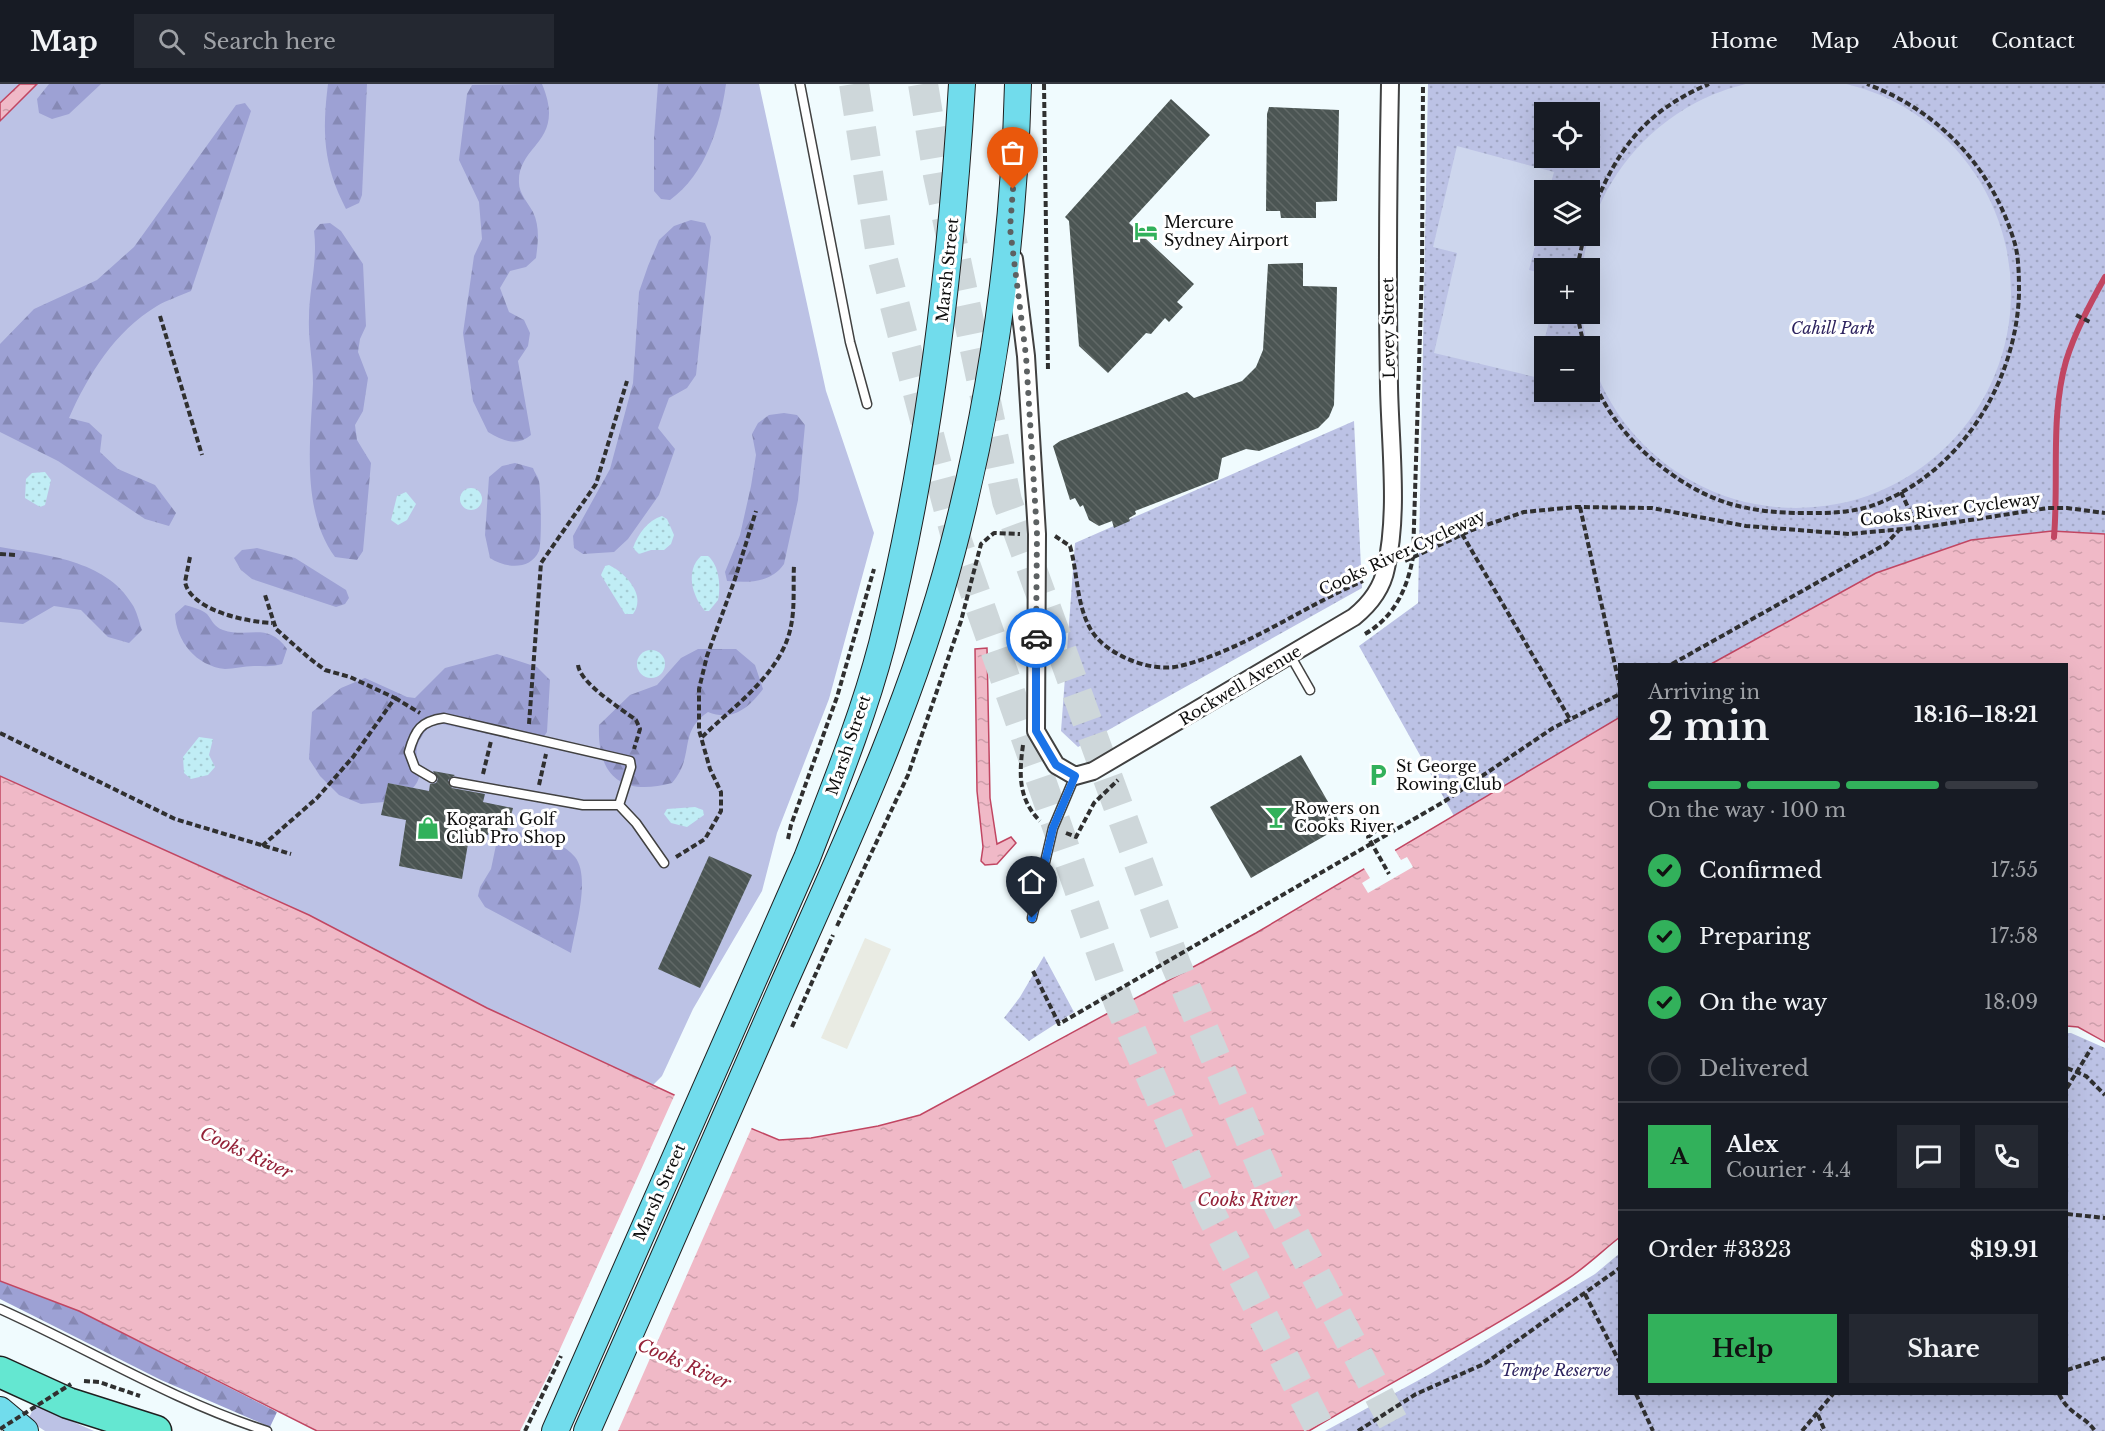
<!DOCTYPE html>
<meta charset="utf-8">
<style>
:root{--surface:#171b24;--page:#242831;--text:#f1f3f6;--muted:#9ea1a6;--line:#363941;--accent:#32b15b}
body{margin:0;font-family:"Libre Baskerville",serif;background:var(--page);color:var(--text);height:100vh;display:flex;flex-direction:column;font-size:22px;white-space:nowrap}
*{box-sizing:border-box;margin:0}
p{font-size:20px;color:var(--muted)}
.icon{flex:none;width:33px;height:33px;fill:none;stroke:currentColor;stroke-width:2;stroke-linecap:round;stroke-linejoin:round}
.map{position:relative;flex:1;overflow:hidden}
.side{position:absolute;left:1618px;top:579px;width:450px;height:732px;display:flex;flex-direction:column;background:var(--surface);border-radius:0px;box-shadow:0 6px 24px #0002}
.side>*{flex:none}
.tools{position:absolute;left:1534px;top:18px;display:grid;gap:12px}
.tools a{display:grid;place-items:center;width:66px;height:66px;border-radius:0px;background:var(--surface);box-shadow:0 6px 24px #0002;font-size:30px}
.pin{position:absolute;display:grid;place-items:center;width:51px;height:51px;color:#fff;margin:-62px -26px;border-radius:50% 50% 50% 0;rotate:-45deg;box-shadow:0 0 6px #0007}
.pin .icon{rotate:45deg}
.courier{position:absolute;display:grid;place-items:center;width:60px;height:60px;margin:-30px;border:4px solid #1a73e8;border-radius:50%;background:#fff;color:#222;box-shadow:0 2px 8px #0007}
.headline em{font-style:normal;font-weight:700}
.headline div{display:flex;flex-direction:column-reverse}
.headline{display:flex;align-items:center;justify-content:space-between;height:102px;padding:0 30px}
h1{font-size:39px;font-weight:700;line-height:45px}
.bar{display:grid;grid-template-columns:repeat(4,1fr);gap:9px 6px;align-content:center;height:72px;padding:0 30px}
.bar i{height:8px;border-radius:4px;background:var(--line)}
.bar .selected{background:var(--accent)}
.bar p{grid-column:span 4}
.line{display:flex;align-items:center;gap:15px;padding:0 30px;border-top:2px solid var(--line)}
.line div{flex:1}
.round{display:grid;place-items:center;flex:none;width:63px;height:63px;border-radius:0px;background:var(--page)}
ol{padding:0 30px;list-style:none}
li{display:flex;align-items:center;gap:18px;height:66px}
li p{margin-inline-start:auto}
li .icon{padding:6px;border-radius:50%;background:var(--accent);color:#111;stroke-width:4}
li:last-child{color:var(--muted)}
li i{width:33px;height:33px;border:3px solid var(--line);border-radius:50%}
.action{display:flex;gap:12px;margin-top:auto;padding:12px 30px}
.action a{flex:1;height:69px;border-radius:0px;background:var(--accent);color:#111;font-size:24px;font-weight:700;line-height:69px;text-align:center}
.action a+a{background:var(--page);color:var(--text)}
header{display:flex;align-items:center;gap:36px;box-sizing:border-box;height:84px;padding:0 30px;background:var(--surface);border-bottom:2px solid var(--line)}
header strong{font-size:28px}
nav{display:flex;gap:33px;margin-inline-start:auto;font-size:21px}
.search{width:420px;height:54px;background:var(--page);display:flex;align-items:center;gap:15px;box-sizing:border-box;padding:0 21px;border-radius:0px;color:var(--muted);font-size:22px}
.map>svg:first-child{display:block}
</style>
<header>
<strong>Map</strong>
<div class="search"><svg class="icon" aria-label="search" viewBox="0 0 24 24"><circle cx="10" cy="10" r="6"/><path d="M15 15l6 6"/></svg>Search here</div>
<nav><a>Home</a><a>Map</a><a>About</a><a>Contact</a></nav>
</header>
<div class="map">
<svg width="2105" height="1347" viewBox="0 0 2105 1347">
<defs>
<pattern id="forest-firs" width="22" height="20" patternUnits="userSpaceOnUse" patternTransform="scale(1.5)"><rect width="22" height="20" fill="#9da1d4"/><path d="M5 1l3.5 6h-7zM16 11l3.5 6h-7z" fill="#8689b5"/></pattern>
<pattern id="sand-dots" width="8" height="8" patternUnits="userSpaceOnUse" patternTransform="scale(1.5)"><rect width="8" height="8" fill="#c0edf5"/><path d="M2 2h.1M6 6h.1" fill="none" stroke="#a4cad1" stroke-width="1.8" stroke-linecap="round"/></pattern>
<pattern id="park-dots" width="8" height="8" patternUnits="userSpaceOnUse" patternTransform="scale(1.5)"><rect width="8" height="8" fill="#bcc2e5"/><path d="M2 2h.1M6 6h.1" fill="none" stroke="#a0a6c3" stroke-width="1.8" stroke-linecap="round"/></pattern>
<pattern id="water-ripples" width="26" height="14" patternUnits="userSpaceOnUse" patternTransform="scale(1.5)"><rect width="26" height="14" fill="#f0b9c7"/><path d="M2 4q2-2 4 0t4 0M15 11q2-2 4 0t4 0" fill="none" stroke="#cd9eaa"/></pattern>
<pattern id="building-back-hatch" width="6" height="6" patternUnits="userSpaceOnUse" patternTransform="scale(1.5)"><rect width="6" height="6" fill="#4b5553"/><path d="M-1 5l2 2M0 0l6 6M5-1l2 2" fill="none" stroke="#616967"/></pattern>
</defs>
<rect width="100%" height="100%" fill="#f0fbfe"/>
<polygon fill="#e9ebe3" points="865,854 891,865 847,965 821,954"/>
<g fill="#bcc2e5">
<polygon points="0,0 759,0 826,307 874,449 829,615 777,749 762,807 693,925 662,992 653,1001 487,924 309,831 0,692"/>
<polygon points="35,1321 94,1347 45,1347 28,1336"/>
</g>
<g fill="url(#forest-firs)">
<polygon points="49,0 101,0 69,30 52,35 39,29 37,15"/>
<path d="M328 0H367L362 111 359 119 346 125C323 81 322 48 328 0Z"/>
<path d="M542 0C567 59 517 60 519 99 519 109 528 119 533 128 540 142 538 159 536 174L526 183 510 187 500 204 509 228 524 236 530 249 528 262 518 277 531 351C517 363 503 357 488 348L473 317 463 249 474 172 482 155 479 118 459 76 467 10 472 1Z"/>
<path d="M658 0H726C720 42 706 90 670 116L661 115 654 107V54Z"/>
<path d="M245 19 251 27 191 207C180 212 167 216 157 222 115 247 88 291 69 334L89 339 102 351 100 368 118 385 155 401 176 429 169 442 145 435 58 377 0 348V260L34 225 97 196 134 163 236 21Z"/>
<polygon points="691,136 705,139 711,153 696,291 687,304 669,314 658,344 675,365 659,411 628,455 614,468 583,470 574,464 573,452 610,385 633,299 639,208 648,182 659,156 674,142"/>
<path d="M330 139 341 147 363 180 366 242 360 255 358 268 368 294 363 327 355 341 357 356 371 379 363 467 357 476 335 473C300 425 311 355 313 299 313 277 308 256 309 234 309 205 318 177 314 147L320 140Z"/>
<path d="M784 329 797 331 805 341 798 416 784 480C771 499 749 499 727 497L725 488 740 451 751 402 756 371 752 350 758 339 769 331Z"/>
<path d="M515 379 533 384C534 388 538 392 539 397 541 407 542 458 539 467 530 487 505 484 490 474L485 451 489 393 502 382Z"/>
<path d="M0 463C45 471 106 476 132 520 137 527 139 538 142 546L129 559 108 553 81 526 54 522 23 540 0 538Z"/>
<polygon points="257,464 295,474 346,506 349,514 345,520 336,523 252,495 241,486 234,474 242,466"/>
<path d="M185 521C192 523 201 525 207 530 212 536 214 543 223 546 249 555 267 537 287 565L282 580C273 583 264 582 254 582 244 582 234 585 225 585 196 582 176 557 175 530Z"/>
<path d="M698 565H736L755 581 763 605C749 624 732 638 708 628 677 649 696 671 672 699 623 712 597 694 599 641L630 611 657 601 681 574Z"/>
<path d="M497 570 537 583 550 596 547 648 538 661 438 639 429 642C424 649 419 655 417 663 414 680 427 687 413 704L388 699 384 718 361 720 339 711 320 692 309 675 312 628 341 604 365 594 407 613 415 614 445 584Z"/>
<path d="M535 748C548 755 565 761 575 773 591 793 575 845 571 869L485 823 478 812 480 803 491 785 496 761 511 749Z"/>
<polygon points="0,1197 79,1227 277,1328 270,1343 161,1296 0,1215"/>
</g>
<g fill="url(#sand-dots)">
<polygon points="45,388 51,396 45,421 40,423 25,414 26,395 32,389"/>
<circle cx="471" cy="415" r="11"/>
<polygon points="406,408 416,420 407,436 398,441 391,436 397,412"/>
<path d="M662 432 667 435 674 451 671 460 664 466H651L639 470 633 464C638 450 648 436 662 432Z"/>
<path d="M701 472H708C719 481 721 502 718 516L709 527H705C692 512 685 487 701 472Z"/>
<path d="M609 481C625 489 647 511 633 530H625L601 491 605 482Z"/>
<circle cx="651" cy="580" r="14"/>
<polygon points="199,653 213,655 209,671 215,683 208,691 191,695 184,689 183,673"/>
<polygon points="695,723 703,726 704,731 687,743 671,739 664,730 667,725"/>
</g>
<g fill="url(#park-dots)" fill-rule="evenodd">
<path d="M1428 0H2105V450L2052 447 1971 456 1876 489 1711 580H1620V633L1454 732 1359 562 1418 519ZM1545 28H1590V74H1545ZM1545 106H1590V152H1545ZM1545 184H1590V230H1545ZM1545 262H1590V308H1545Z"/>
<polygon points="1354,337 1362,504 1078,663 1061,647 1075,459"/>
<polygon points="1044,872 1074,928 1029,957 1004,934 1020,913"/>
<polygon points="2067,949 2071,949 2105,964 2105,1347 1325,1347 1430,1290 1595,1190 1620,1169 1620,1310 2067,1310"/>
</g>
<g fill="#cdd6ed">
<circle cx="1796" cy="209" r="215"/>
<polygon points="1457,62 1554,88 1549,106 1545,106 1545,123 1529,186 1545,190 1545,230 1551,230 1535,293 1434,269 1457,169 1433,163"/>
</g>
<g fill="url(#water-ripples)" stroke="#c14662" stroke-width="1.5">
<polygon points="20,0 37,0 0,37 0,19"/>
<polygon points="2052,447 2105,450 2105,958 2078,943 2067,942 2067,580 1711,580 1876,489 1971,456"/>
<polygon points="987,564 990,714 997,760 1011,753 1016,759 997,780 985,781 981,777 983,763 977,707 975,565"/>
<path d="M1620 633V1153C1602 1167 1585 1184 1566 1196 1483 1251 1394 1296 1309 1347H317L79 1227 0 1197V692L309 831 487 924 700 1023 779 1056 811 1054 878 1042 920 1031 1256 849Z"/>
</g>
<g fill="#f0fbfe">
<polygon points="1393,763 1401,776 1407,773 1413,783 1368,809 1362,799 1370,794 1362,781"/>
<polygon points="676,1008 753,1041 618,1347 520,1347 551,1285"/>
</g>
<g fill="none" stroke-linecap="round" stroke-linejoin="round">
<path stroke="#c14662" stroke-width="6" d="M2054 453C2059 395 2050 333 2066 277 2075 248 2090 220 2105 193"/>
</g>
<g fill="url(#building-back-hatch)">
<polygon points="1171,15 1210,51 1129,139 1194,200 1177,218 1183,223 1169,238 1165,234 1151,250 1146,249 1108,289 1079,262 1069,137 1065,133"/>
<polygon points="1269,23 1339,26 1337,117 1316,118 1316,134 1281,134 1280,127 1266,127 1267,30"/>
<polygon points="1303,179 1303,202 1337,203 1334,321 1329,333 1318,344 1259,367 1246,365 1222,374 1218,395 1135,427 1136,430 1129,434 1130,437 1114,444 1112,437 1099,442 1089,436 1083,421 1080,423 1075,414 1070,416 1053,362 1060,357 1187,308 1194,314 1242,297 1256,283 1263,266 1268,180"/>
<polygon points="1301,671 1342,742 1251,794 1210,723"/>
<polygon points="433,687 455,691 448,696 452,704 485,710 483,718 513,724 507,747 489,743 488,751 470,748 462,795 399,782 406,736 381,731 388,699 429,707 430,700 436,699 438,695"/>
<polygon points="709,772 752,791 700,904 658,885"/>
</g>
<g fill="none" stroke-linecap="round" stroke-linejoin="round">
<g stroke="#ced7da" stroke-width="30" stroke-dasharray="30 15" stroke-linecap="butt">
<polyline points="854,0 880,165 957,457 1119,919 1210,1128 1321,1347"/>
<polyline points="923,0 938,91 1007,417 1176,881 1277,1118 1398,1347"/>
</g>
<g stroke="#414141" stroke-width="11">
<g id="lane">
<polyline points="800,0 850,258 867,320"/>
<polyline points="1290,571 1310,606"/>
<path d="M432 694 415 684 409 668C415 646 421 637 444 634L630 677 631 683 619 721"/>
<polyline points="454,698 583,721 619,721 636,739 664,779"/>
<polyline points="1032,834 1053,744 1075,692"/>
<path d="M0 1225C89 1265 173 1317 267 1347"/>
</g>
</g>
<g stroke="#414141" stroke-width="20">
<path id="street" d="M1014 175 1026 272 1037 450 1036 647 1056 681 1075 692 1093 687 1354 533C1370 520 1382 505 1386 484 1399 429 1390 359 1389 302 1387 201 1388 101 1390 0"/>
</g>
<g stroke="#1f1f1f" stroke-width="28">
<g id="primary">
<polyline points="0,1326 25,1347"/>
<path d="M555 1347 807 774C834 704 863 633 882 560 928 376 951 189 962 0"/>
<path d="M587 1347C652 1201 716 1054 780 908 844 764 912 620 952 467 992 315 1014 158 1018 0"/>
</g>
</g>
<g stroke="#1f1f1f" stroke-width="33">
<polyline id="highway" points="0,1288 68,1319 156,1347"/>
</g>
<g stroke="#303030" stroke-width="4" stroke-dasharray="6 3" stroke-linecap="butt">
<polyline points="1044,0 1048,287"/>
<path d="M1590 133C1616 67 1643 28 1709 0"/>
<polyline points="1577,184 1584,152"/>
<polyline points="1577,230 1584,262"/>
<polyline points="2076,231 2092,239"/>
<polyline points="160,232 202,371"/>
<path d="M1590 285C1605 337 1650 380 1695 405 1728 423 1759 428 1796 429 1820 429 1844 430 1868 423 1957 394 2016 301 2019 210 2019 195 2019 175 2015 160 1993 85 1941 28 1867 0"/>
<polyline points="1901,408 1917,443"/>
<polyline points="1580,423 1620,604"/>
<polyline points="1462,450 1571,637"/>
<path d="M1055 452 1070 462C1078 490 1076 520 1091 546 1106 571 1151 589 1180 582 1242 567 1304 522 1363 497"/>
<polyline points="0,470 16,471"/>
<path d="M190 473 185 498C191 527 248 538 272 539"/>
<polyline points="1405,477 1472,446 1524,428 1576,423 1652,424 1746,442 1849,450 1925,443 2048,424 2067,424 2105,429"/>
<path d="M1365 550C1394 533 1407 506 1413 473L1422 185 1423 0"/>
<polyline points="1672,580 1886,460 1900,445"/>
<path d="M578 581C580 599 620 624 636 636L640 645 634 665"/>
<polyline points="395,614 420,629"/>
<polyline points="529,640 541,479 596,400 627,297"/>
<polyline points="0,649 175,735 291,770"/>
<path d="M702 653C734 622 782 589 791 542 795 523 793 501 794 481"/>
<path d="M1023 661C1019 690 1018 715 1040 737"/>
<polyline points="483,690 491,657"/>
<polyline points="539,701 546,670"/>
<polyline points="1386,739 1368,753 1389,790"/>
<polyline points="1066,749 1076,753 1094,719 1118,696"/>
<polyline points="788,755 791,741 837,613 874,485"/>
<polyline points="262,762 317,714 353,673 395,614 350,593 325,586 309,574 276,545 265,511"/>
<polyline points="676,773 705,755 721,727 721,708 710,685 699,646 699,605 707,572 735,495 756,427"/>
<polyline points="837,842 908,691 961,537 981,460 994,449 1020,450"/>
<polyline points="1033,887 1059,940 1445,717 1553,644 1620,610"/>
<polyline points="792,943 833,851"/>
<polyline points="2067,984 2086,992 2105,1011"/>
<polyline points="2067,1004 2092,963"/>
<polyline points="2067,1130 2105,1134"/>
<polyline points="1585,1210 1620,1279"/>
<polyline points="2067,1286 2105,1274"/>
<polyline points="84,1297 99,1298 140,1312"/>
<polyline points="1636,1310 1653,1347"/>
<path d="M2059 1310C2070 1332 2083 1330 2095 1347"/>
<polyline points="1818,1331 1824,1345 1821,1347"/>
<polyline points="525,1347 561,1272"/>
<polyline points="1358,1347 1416,1310 1484,1280 1620,1184"/>
<polyline points="1802,1347 1833,1310"/>
</g>
<use href="#lane" stroke="#fff" stroke-width="8"/>
<use href="#street" stroke="#fff" stroke-width="16"/>
<use href="#primary" stroke="#71dcec" stroke-width="26"/>
<use href="#highway" stroke="#64e7d1" stroke-width="30"/>
<polyline stroke="#303030" stroke-width="4" stroke-dasharray="6 3" stroke-linecap="butt" points="0,1345 71,1300"/>
</g>
<g fill="none" stroke-linecap="round" stroke-linejoin="round">
<polyline stroke="#5d6162" stroke-width="6" stroke-dasharray="0 10.8" points="1013,105 1010,144 1026,272 1037,450 1036,554"/>
<polyline stroke="#1a73e8" stroke-width="8" points="1032,834 1053,744 1075,692 1056,681 1036,647 1036,554"/>
</g>
<defs>
<g id="hotel-bare" transform="scale(1.8)"><path d="M-6-4.5h1.5V1H6V5H4.5V3h-9V5H-6ZM-4 0a1.8 1.8 0 1 1 3.6 0ZM.5 0V-2.5h3Q6-2.5 6 0Z" fill="#32b15b" stroke="#fff" stroke-width="2.5" paint-order="stroke"/></g>
<g id="parking-bare" transform="scale(1.8)"><path d="M-3.5-5.5H1a3.5 3.5 0 0 1 0 7H-1V5.5H-3.5ZM-1-3.4V-.6H.8a1.4 1.4 0 0 0 0-2.8Z" fill="#32b15b" stroke="#fff" stroke-width="2.5" paint-order="stroke"/></g>
<g id="bar-bare" transform="scale(1.8)"><path d="M-6-5H6L.8 .8V4.5H3.5V6h-7V4.5H-.8V.8Z" fill="#32b15b" stroke="#fff" stroke-width="2.5" paint-order="stroke"/></g>
<g id="shop-bare" transform="scale(1.8)"><path d="M-5-2.5h2.3a2.7 3.5 0 0 1 5.4 0H5L5.5 6h-11ZM-1.5-2.5h3a1.5 2.3 0 0 0-3 0Z" fill="#32b15b" stroke="#fff" stroke-width="2.5" paint-order="stroke"/></g>
</defs>
<g fill-rule="evenodd">
<use href="#hotel-bare" x="1146" y="147"/>
<use href="#parking-bare" x="1378" y="691"/>
<use href="#bar-bare" x="1276" y="733"/>
<use href="#shop-bare" x="428" y="744"/>
</g>
<g text-anchor="middle" dominant-baseline="central" stroke-width="6" stroke-linejoin="round" paint-order="stroke">
<g font-size="16" fill="#0e0e0e" stroke="#fff" text-anchor="start">
<text x="1164" y="138">Mercure<tspan x="1164" dy="18">Sydney Airport</tspan></text>
<text x="1396" y="682">St George<tspan x="1396" dy="18">Rowing Club</tspan></text>
<text x="1294" y="724">Rowers on<tspan x="1294" dy="18">Cooks River</tspan></text>
<text x="446" y="735">Kogarah Golf<tspan x="446" dy="18">Club Pro Shop</tspan></text>
</g>
<g font-size="16" fill="#0e0e0e" stroke="#fff">
<text transform="translate(947 186) rotate(-84)">Marsh Street</text>
<text transform="translate(1388 244) rotate(-91)">Levey Street</text>
<text transform="translate(1950 425) rotate(-7)">Cooks River Cycleway</text>
<text transform="translate(1402 468) rotate(-25)">Cooks River Cycleway</text>
<text transform="translate(1240 601) rotate(-31)">Rockwell Avenue</text>
<text transform="translate(848 661) rotate(-71)">Marsh Street</text>
<text transform="translate(659 1108) rotate(-66)">Marsh Street</text>
</g>
<g font-size="16" font-style="italic" fill="#2e245f" stroke="#fff">
<text x="1833" y="244">Cahill Park</text>
<text x="1556" y="1286">Tempe Reserve</text>
</g>
<g font-size="18" font-style="italic" fill="#942238" stroke="#fff">
<text transform="translate(246 1069) rotate(25)">Cooks River</text>
<text x="1247" y="1116">Cooks River</text>
<text transform="translate(684 1280) rotate(24)">Cooks River</text>
</g>
</g>
</svg>
<div class="tools">
<a><svg class="icon" aria-label="locate" viewBox="0 0 24 24"><circle cx="12" cy="12" r="6"/><path d="M12 2v4M12 18v4M2 12h4M18 12h4"/></svg></a>
<a><svg class="icon" aria-label="layers" viewBox="0 0 24 24"><path d="M12 4l9 5-9 5-9-5zM3 14l9 5 9-5"/></svg></a>
<a>+</a>
<a>−</a>
</div>
<div class="pin" style="left:1013px;top:105px;background:#ea580c"><svg class="icon" aria-label="bag" viewBox="0 0 24 24"><path d="M5 8h14l-1 12H6zM9 8a3 3 0 0 1 6 0"/></svg></div>
<div class="pin" style="left:1032px;top:834px;background:#1f2937"><svg class="icon" aria-label="home" viewBox="0 0 24 24"><path d="M3 11l9-7 9 7M6 9v11h12V9"/></svg></div>
<div class="courier" style="left:1036px;top:554px"><svg class="icon" aria-label="car" viewBox="0 0 24 24"><path d="M5 17H2v-5l4-1 3-4h7l3 4 3 1v5h-3M9 17h6M6 11h13"/><circle cx="7" cy="17" r="2"/><circle cx="17" cy="17" r="2"/></svg></div>
<section class="side">
<div class="headline"><div><h1>2 min</h1><p>Arriving in</p></div><em>18:16–18:21</em></div>
<div class="bar"><i class="selected"></i><i class="selected"></i><i class="selected"></i><i></i><p>On the way · 100 m</p></div>
<ol>
<li><svg class="icon" aria-label="check" viewBox="0 0 24 24"><path d="M5 12l5 5 9-10"/></svg>Confirmed<p>17:55</p></li>
<li><svg class="icon" aria-label="check" viewBox="0 0 24 24"><path d="M5 12l5 5 9-10"/></svg>Preparing<p>17:58</p></li>
<li><svg class="icon" aria-label="check" viewBox="0 0 24 24"><path d="M5 12l5 5 9-10"/></svg>On the way<p>18:09</p></li>
<li><i></i>Delivered</li>
</ol>
<div class="line" style="height:108px"><b class="round" style="background:var(--accent);color:#111">A</b><div><b>Alex</b><p>Courier · 4.4</p></div><a class="round"><svg class="icon" aria-label="chat" viewBox="0 0 24 24"><path d="M4 5h16v11H9l-5 4z"/></svg></a><a class="round"><svg class="icon" aria-label="phone" viewBox="0 0 24 24"><path d="M5 4h4l2 5-3 2q2 4 5 5l2-3 5 2v4C11 20 4 13 5 4z"/></svg></a></div>
<div class="line" style="height:78px"><div>Order #3323</div><b>$19.91</b></div>
<div class="action"><a>Help</a><a>Share</a></div>
</section>
</div>
